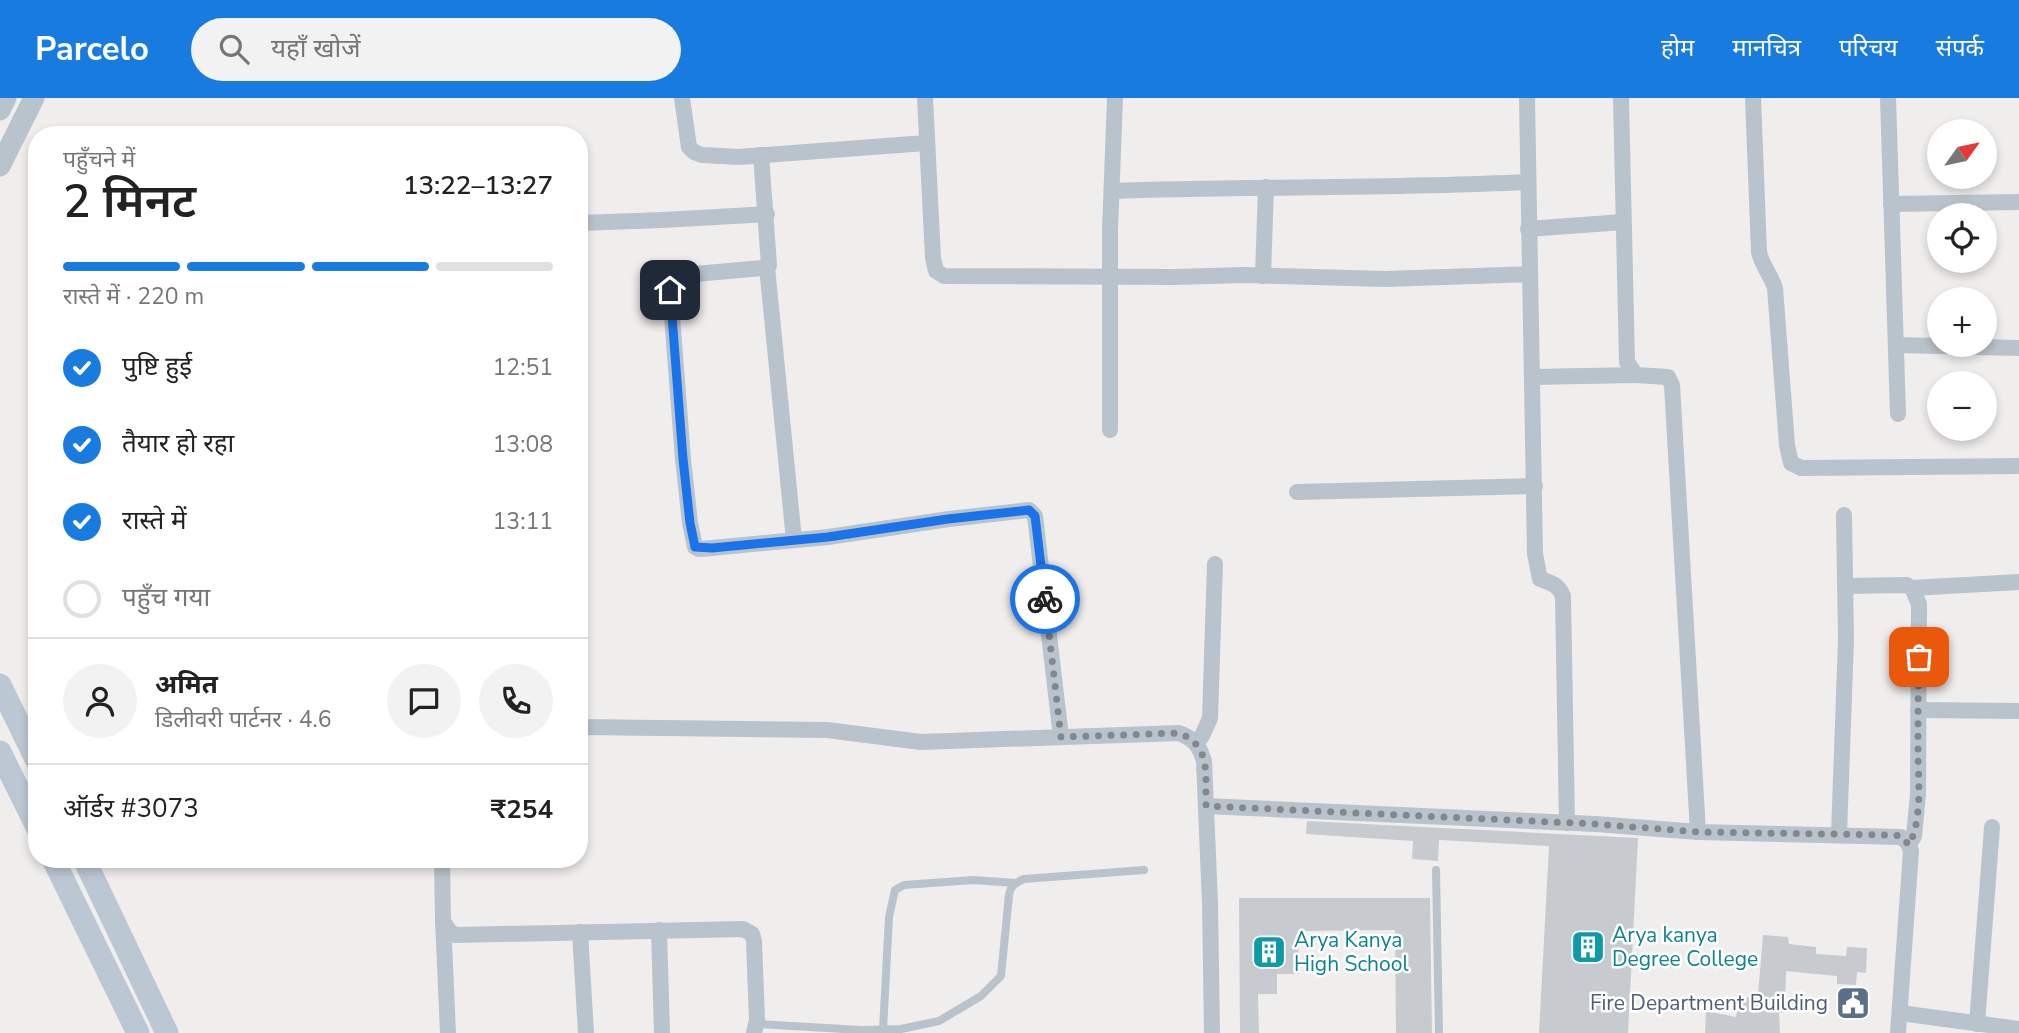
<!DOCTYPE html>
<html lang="hi">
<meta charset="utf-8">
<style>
:root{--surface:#fff;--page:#f2f2f2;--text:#222;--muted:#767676;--line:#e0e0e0;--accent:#187be0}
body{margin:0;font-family:"Nunito Sans","Noto Sans Devanagari",sans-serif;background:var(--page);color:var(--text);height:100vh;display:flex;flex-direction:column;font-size:26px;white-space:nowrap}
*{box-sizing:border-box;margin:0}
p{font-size:23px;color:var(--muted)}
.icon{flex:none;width:38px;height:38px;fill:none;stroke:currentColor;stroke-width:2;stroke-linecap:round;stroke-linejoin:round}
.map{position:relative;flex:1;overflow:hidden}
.panel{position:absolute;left:28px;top:28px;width:560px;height:742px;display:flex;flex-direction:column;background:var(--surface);border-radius:28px;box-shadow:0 4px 10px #0003}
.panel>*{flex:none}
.needle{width:46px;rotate:57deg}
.buttons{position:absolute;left:1927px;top:21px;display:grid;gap:14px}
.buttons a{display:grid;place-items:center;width:70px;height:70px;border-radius:50%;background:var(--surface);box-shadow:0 4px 10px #0003;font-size:35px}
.pin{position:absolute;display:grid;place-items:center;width:60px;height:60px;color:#fff;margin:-30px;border-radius:14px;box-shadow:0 4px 10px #0006}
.courier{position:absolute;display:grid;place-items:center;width:70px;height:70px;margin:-35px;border:5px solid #1a73e8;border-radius:50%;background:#fff;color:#222;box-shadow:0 2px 9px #0007}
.overview em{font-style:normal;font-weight:600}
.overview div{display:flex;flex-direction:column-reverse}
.overview{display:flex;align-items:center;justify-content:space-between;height:119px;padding:0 35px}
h1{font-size:46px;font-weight:600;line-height:52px}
.bar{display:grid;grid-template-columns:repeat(4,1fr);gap:10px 7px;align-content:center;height:84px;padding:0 35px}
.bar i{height:9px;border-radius:5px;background:var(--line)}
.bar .current{background:var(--accent)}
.bar p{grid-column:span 4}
.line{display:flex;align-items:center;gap:18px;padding:0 35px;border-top:2px solid var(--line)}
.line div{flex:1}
.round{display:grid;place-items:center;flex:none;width:74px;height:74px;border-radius:37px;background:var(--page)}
ol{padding:0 35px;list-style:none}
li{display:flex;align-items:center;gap:21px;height:77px}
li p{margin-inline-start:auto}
li .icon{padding:7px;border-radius:50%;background:var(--accent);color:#fff;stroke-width:4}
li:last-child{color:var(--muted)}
li i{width:38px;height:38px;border:4px solid var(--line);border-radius:50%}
header{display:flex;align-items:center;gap:42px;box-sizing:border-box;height:98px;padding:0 35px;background:var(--accent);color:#fff}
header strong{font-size:33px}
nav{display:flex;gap:38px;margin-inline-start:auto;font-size:24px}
.search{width:490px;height:63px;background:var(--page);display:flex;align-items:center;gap:18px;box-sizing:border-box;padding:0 24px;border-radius:38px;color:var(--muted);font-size:26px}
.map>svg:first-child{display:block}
</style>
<header>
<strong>Parcelo</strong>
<div class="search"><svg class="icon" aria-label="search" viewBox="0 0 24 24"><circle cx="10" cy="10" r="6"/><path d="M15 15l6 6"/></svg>यहाँ खोजें</div>
<nav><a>होम</a><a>मानचित्र</a><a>परिचय</a><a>संपर्क</a></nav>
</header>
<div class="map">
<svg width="2019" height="935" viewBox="0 0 2019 935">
<rect width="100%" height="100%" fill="#f0eded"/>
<g fill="#c7cbd0">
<polygon points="1307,723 1638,740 1628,935 1539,935 1549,748 1439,742 1438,763 1412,761 1413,743 1306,736"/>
<polygon points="1239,800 1430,800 1432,935 1396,935 1395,832 1298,833 1299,876 1277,876 1277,896 1258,896 1259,935 1240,935"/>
<polygon points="1763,837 1788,839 1789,846 1816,849 1816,856 1846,858 1847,849 1867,850 1866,875 1857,874 1856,887 1837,886 1837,878 1786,873 1785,914 1779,915 1780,935 1705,935 1706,913 1736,919 1740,901 1758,897"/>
</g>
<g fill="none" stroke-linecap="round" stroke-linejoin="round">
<g stroke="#b9c3cb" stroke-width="8">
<polyline points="1436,772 1439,935"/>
<path d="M756 926 861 932 901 931 939 923 981 898 1001 878 1009 797C1011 787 1015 785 1024 781L1144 772"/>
<polyline points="883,932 889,819 895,792 904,787 973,782 1016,785"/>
</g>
<g stroke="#b9c3cb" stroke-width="16">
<polyline points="682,0 689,49 694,54 702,57 739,59 926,45"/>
<polyline points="925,0 933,160 936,173 944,178 1175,179 1243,177 1385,181 1530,176"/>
<path d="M1527 0 1535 456 1540 481C1551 485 1558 486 1563 498L1567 725"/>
<polyline points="1621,0 1627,264 1636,277 1668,279 1672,287 1698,734"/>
<path d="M1753 0 1759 154C1762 168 1771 177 1775 190L1787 347 1791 365 1801 370 2019 368"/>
<polyline points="1888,0 1898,316"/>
<polyline points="761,57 769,167 762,170 684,177 673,184 670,192 683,361 690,425 695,449 699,451 712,450 828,439 949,421 1029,412 1035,418 1061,639"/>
<path d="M1112 93C1250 88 1388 91 1527 84"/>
<polyline points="1891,106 2019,104"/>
<polyline points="579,125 663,122 767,116"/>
<polyline points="1528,131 1623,124"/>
<polyline points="767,169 794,442"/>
<polyline points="1263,178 1266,89"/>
<polyline points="1896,247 2019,250"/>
<polyline points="1532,279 1636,277"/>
<polyline points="1110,332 1110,132 1115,0"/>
<polyline points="1297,394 1535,388"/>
<polyline points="1845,488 1907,487 1912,490 1919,506 1918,696 1914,738 1909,747"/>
<polyline points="1912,490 2019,484"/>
<polyline points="1918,612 2019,613"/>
<path d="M579 629 827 632 921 644 1179 635C1194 641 1199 647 1204 663L1210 805 1212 935"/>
<polyline points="1196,645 1202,638 1210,620 1215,466"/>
<polyline points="1206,708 1596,726 1698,734 1901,739 1908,745 1911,753 1898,935"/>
<polyline points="1839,736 1846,542 1844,417"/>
<polyline points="442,761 443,823 450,834 456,837 743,831 752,836 754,843 757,922 754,935"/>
<polyline points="443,823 448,935"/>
<polyline points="659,832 662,935"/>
<polyline points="580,834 586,935"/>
<polyline points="1900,915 2019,931"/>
<polyline points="1977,926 1992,729"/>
</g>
<g stroke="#b9c3cb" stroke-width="21">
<polyline points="0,12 6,0"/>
<polyline points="0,68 34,0"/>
</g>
<g stroke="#bbc7d2" stroke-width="23">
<polyline points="0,587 37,663"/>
<polyline points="0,654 37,729"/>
<polyline points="53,761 138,935"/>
<polyline points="84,761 167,935"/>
</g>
</g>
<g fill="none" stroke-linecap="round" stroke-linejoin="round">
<path stroke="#82888e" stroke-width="7" stroke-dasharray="0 12.6" d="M1045 501 1061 639 1179 635C1212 648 1205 677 1206 708L1596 726 1698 734 1892 737 1901 738 1909 747C1923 720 1918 681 1918 651 1918 620 1918 590 1919 559"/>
<polyline stroke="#1a73e8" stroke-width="9" points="670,192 683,361 690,425 695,449 712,450 828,439 948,421 1029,412 1035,418 1045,501"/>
</g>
<defs>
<g id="building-square" transform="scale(1.75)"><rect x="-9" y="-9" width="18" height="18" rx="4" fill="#0f9aa8" stroke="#fff"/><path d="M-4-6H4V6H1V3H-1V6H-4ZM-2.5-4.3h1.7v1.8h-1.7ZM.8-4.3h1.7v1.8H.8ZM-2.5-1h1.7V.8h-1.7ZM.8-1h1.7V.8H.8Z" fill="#fff"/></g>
<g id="civic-square" transform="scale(1.75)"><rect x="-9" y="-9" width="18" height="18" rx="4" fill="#5c6f8a" stroke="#fff"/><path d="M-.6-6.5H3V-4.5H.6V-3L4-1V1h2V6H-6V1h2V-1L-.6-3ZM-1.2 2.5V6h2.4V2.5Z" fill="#fff"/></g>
</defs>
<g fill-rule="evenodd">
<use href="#building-square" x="1588" y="849"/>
<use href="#building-square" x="1269" y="854"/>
<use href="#civic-square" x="1853" y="905"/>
</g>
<g text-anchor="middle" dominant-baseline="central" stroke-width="5" stroke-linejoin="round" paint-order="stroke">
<g font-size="21" fill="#0d838f" stroke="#fff" text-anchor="start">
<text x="1612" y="837">Arya kanya<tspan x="1612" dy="24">Degree College</tspan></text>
<text x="1294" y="842">Arya Kanya<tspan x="1294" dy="24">High School</tspan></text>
</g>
<g font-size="21" fill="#4e5e75" stroke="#fff" text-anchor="end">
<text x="1828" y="905">Fire Department Building</text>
</g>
</g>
</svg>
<div class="buttons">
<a><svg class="needle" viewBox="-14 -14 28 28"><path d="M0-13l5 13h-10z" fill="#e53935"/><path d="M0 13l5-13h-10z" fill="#767676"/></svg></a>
<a><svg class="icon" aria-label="locate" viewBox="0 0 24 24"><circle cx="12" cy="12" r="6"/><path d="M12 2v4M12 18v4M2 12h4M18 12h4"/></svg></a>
<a>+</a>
<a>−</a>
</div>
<div class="pin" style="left:1919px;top:559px;background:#ea580c"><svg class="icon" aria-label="bag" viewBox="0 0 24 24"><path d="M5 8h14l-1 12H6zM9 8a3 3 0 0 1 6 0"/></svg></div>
<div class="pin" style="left:670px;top:192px;background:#1f2937"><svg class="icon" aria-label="home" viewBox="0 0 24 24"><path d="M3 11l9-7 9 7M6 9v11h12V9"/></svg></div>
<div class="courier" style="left:1045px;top:501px"><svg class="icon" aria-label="bike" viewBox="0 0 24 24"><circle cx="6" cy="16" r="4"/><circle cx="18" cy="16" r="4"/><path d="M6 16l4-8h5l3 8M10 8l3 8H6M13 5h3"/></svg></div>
<section class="panel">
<div class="overview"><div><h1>2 मिनट</h1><p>पहुँचने में</p></div><em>13:22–13:27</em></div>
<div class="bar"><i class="current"></i><i class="current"></i><i class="current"></i><i></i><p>रास्ते में · 220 m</p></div>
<ol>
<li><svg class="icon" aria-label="check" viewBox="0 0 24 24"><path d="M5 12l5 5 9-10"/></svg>पुष्टि हुई<p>12:51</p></li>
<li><svg class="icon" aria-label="check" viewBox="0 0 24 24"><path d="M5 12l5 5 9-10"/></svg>तैयार हो रहा<p>13:08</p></li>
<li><svg class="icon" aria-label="check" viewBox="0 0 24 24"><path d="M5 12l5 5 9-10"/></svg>रास्ते में<p>13:11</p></li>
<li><i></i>पहुँच गया</li>
</ol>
<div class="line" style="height:126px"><a class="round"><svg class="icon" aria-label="person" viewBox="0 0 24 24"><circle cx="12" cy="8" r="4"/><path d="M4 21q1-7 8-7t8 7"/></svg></a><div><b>अमित</b><p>डिलीवरी पार्टनर · 4.6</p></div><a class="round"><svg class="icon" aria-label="chat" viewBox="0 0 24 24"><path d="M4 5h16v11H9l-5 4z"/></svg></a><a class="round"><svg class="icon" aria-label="phone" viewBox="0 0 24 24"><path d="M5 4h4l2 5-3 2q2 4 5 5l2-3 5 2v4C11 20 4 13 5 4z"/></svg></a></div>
<div class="line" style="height:91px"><div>ऑर्डर #3073</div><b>₹254</b></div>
</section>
</div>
